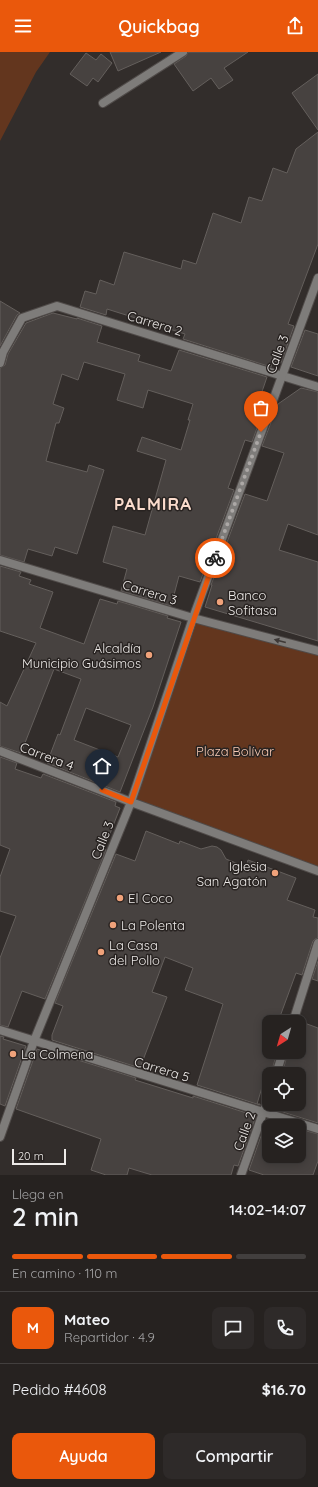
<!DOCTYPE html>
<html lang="es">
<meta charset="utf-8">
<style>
:root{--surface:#262220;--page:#2e2a29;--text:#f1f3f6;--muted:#a4a4a5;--line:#423f3e;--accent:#ea580c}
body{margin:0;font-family:Quicksand,sans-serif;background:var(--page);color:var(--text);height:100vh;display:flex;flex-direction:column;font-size:15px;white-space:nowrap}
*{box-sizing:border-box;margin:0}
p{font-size:13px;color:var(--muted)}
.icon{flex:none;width:22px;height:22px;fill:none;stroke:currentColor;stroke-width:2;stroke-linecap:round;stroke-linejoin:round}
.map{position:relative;height:1123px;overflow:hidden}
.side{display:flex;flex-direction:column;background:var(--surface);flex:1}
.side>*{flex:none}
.needle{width:26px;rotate:217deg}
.tools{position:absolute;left:262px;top:963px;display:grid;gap:8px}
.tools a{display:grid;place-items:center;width:44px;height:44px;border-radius:8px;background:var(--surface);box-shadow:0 2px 10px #0003,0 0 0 1px var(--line);font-size:20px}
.scale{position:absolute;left:12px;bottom:10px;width:54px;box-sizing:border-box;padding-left:4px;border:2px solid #edeae8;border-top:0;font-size:11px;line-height:14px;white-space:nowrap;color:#edeae8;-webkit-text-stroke:3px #282321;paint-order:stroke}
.pin{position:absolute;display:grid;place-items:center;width:34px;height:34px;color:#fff;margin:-41px -17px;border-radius:50% 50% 50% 0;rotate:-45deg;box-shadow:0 0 4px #0007}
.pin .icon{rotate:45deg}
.courier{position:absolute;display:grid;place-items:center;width:40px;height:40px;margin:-20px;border:3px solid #ea580c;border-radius:50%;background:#fff;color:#222;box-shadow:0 1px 5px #0007}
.overview em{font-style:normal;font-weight:600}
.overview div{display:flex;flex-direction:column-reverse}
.overview{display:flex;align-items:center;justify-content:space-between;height:68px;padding:0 12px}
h1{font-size:26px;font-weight:600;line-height:30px}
.bar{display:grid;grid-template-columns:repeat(4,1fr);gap:6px 4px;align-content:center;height:48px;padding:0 12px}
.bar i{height:5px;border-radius:3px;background:var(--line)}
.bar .current{background:var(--accent)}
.bar p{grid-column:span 4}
.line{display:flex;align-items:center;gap:10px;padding:0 12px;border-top:1px solid var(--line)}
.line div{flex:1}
.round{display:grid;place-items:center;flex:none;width:42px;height:42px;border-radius:8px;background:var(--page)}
.cta{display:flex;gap:8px;margin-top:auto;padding:8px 12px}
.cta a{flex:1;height:46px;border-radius:8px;background:var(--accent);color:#fff;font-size:16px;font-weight:600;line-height:46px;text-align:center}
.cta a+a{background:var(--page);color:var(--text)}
header{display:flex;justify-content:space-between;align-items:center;height:52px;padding:0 12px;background:var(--accent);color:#fff;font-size:18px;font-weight:600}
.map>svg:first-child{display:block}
</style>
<header><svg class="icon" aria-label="menu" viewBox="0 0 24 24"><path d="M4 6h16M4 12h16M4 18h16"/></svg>Quickbag<svg class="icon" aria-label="share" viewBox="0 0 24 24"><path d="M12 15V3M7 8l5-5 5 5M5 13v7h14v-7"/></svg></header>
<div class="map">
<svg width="318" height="1123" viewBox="0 0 318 1123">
<rect width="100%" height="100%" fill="#322d2b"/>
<g fill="#63361e">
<polygon points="0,0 50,0 36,20 0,89"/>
<polygon points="193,566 318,599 318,819 131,750"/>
</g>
<g fill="#474240" stroke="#645f5c" fill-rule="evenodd">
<polygon points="110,0 161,0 118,19"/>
<polygon points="188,0 248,0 224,16 233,28 219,37 211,26 193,39 174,12 186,4"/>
<polygon points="86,1 96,8 101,2 112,11 98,30 93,26 87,34 70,22"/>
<polygon points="318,22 318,78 292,41"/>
<polygon points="318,80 318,192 288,272 294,274 281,311 273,309 271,315 183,287 185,282 145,269 107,257 106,263 80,255 85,239 96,242 100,228 114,233 124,200 181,217 183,208 196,212 213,161 241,171 249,145 262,149 273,116 287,121 296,97"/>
<polygon points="0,249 20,261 17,263 0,294"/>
<polygon points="53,261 77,267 77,266 102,274 97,290 140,303 138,309 171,319 179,298 267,325 252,369 262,362 252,390 245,388 228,436 234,438 200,530 179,524 171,554 121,539 127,517 103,510 113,474 145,483 166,408 137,399 142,385 181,398 190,368 188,368 193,352 148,338 143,356 117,348 125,322 84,310 78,328 62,322 53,352 64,356 59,371 56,371 46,409 87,420 89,413 104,418 77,502 55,495 52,504 28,497 24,510 0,503 0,316 5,313 8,302 26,271"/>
<polygon points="305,278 318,282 318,324 291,315"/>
<polygon points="301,336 318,340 318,483 288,472 279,498 318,510 318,589 205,555 212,533 211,533 245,442 267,449 284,401 262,394 278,352"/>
<path d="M0 514 21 520 19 524 31 528 29 532 53 540 40 576 84 592 100 547 117 552 118 549 168 564 167 566 181 570 153 655 120 740 47 711 58 682 60 683 81 627 54 617 21 701 0 694V650L7 654 36 591 0 579ZM86 656 131 673 118 705 74 688Z"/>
<polygon points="0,705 17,711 15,717 41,726 43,722 116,750 115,754 120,756 104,797 106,798 45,947 22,939 8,975 0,973 0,906 16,864 0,859 0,825 10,797 0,793"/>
<polygon points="146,779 179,792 180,789 201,797 212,794 217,795 221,798 226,807 246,815 248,808 296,826 287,848 315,858 313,865 318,866 318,886 315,887 313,889 302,923 296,921 278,970 269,970 269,1000 277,1000 271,1022 266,1022 257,1052 260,1052 260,1053 197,1033 223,952 185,938 193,916 165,905 152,940 167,945 140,1016 52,988 52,983 63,954 55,951 116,802 135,809"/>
<polygon points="318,909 318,929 312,927"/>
<polygon points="299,969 318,976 318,1071 270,1056 272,1052 299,1052 299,1022 282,1022 288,1000 299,1000"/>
<polygon points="0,984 4,985 3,987 26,994 5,1054 0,1052"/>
<polygon points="37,997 52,1002 52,1000 136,1026 135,1028 193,1046 193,1044 256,1064 238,1114 234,1113 231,1123 152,1123 129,1116 127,1123 106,1123 91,1118 101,1087 16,1057"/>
<polygon points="267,1067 290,1074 269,1074 269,1104 299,1104 299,1077 318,1082 318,1109 313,1123 264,1123 249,1118"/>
</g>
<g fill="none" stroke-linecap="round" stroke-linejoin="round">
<g stroke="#504b49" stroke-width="10">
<g id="street">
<polyline points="103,51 183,0"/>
<polyline points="0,311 3,300 22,266 57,254 318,335"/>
<polyline points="0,508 193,566 318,599"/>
<polyline points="0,699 131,750 318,819"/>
<polyline points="293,970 318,891"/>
<polyline points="0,978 318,1077"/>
<polyline points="276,1022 283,1000"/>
<polyline points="0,1085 34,989 131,750 193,566 318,226"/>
<polyline points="241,1123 269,1044"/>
</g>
</g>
<use href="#street" stroke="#7e7c7a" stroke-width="8"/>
</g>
<defs><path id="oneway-solid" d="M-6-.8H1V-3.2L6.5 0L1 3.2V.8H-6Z"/></defs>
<use fill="#3e3937" href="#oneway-solid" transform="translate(280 589) rotate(-165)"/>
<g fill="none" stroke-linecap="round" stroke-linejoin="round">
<polyline stroke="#aca8a6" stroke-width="4" stroke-dasharray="0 7.2" points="215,506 261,380"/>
<polyline stroke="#ea580c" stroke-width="5" points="102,738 131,750 215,506"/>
</g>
<g fill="#f0a27a" stroke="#282321" stroke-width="1.5">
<circle cx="220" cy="550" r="4"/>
<circle cx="149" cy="603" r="4"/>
<circle cx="275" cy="821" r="4"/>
<circle cx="120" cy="846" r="4"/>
<circle cx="113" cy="873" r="4"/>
<circle cx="101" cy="900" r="4"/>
<circle cx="13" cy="1002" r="4"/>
</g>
<g text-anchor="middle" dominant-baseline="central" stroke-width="3" stroke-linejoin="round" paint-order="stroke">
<g font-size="13" fill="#edeae8" stroke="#282321">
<text transform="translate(155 271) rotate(17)">Carrera 2</text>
<text transform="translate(277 302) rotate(-69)">Calle 3</text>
<text transform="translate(150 540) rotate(17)">Carrera 3</text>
<text transform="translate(47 704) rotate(21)">Carrera 4</text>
<text transform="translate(102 788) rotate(-68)">Calle 3</text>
<text transform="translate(162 1017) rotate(17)">Carrera 5</text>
<text transform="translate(244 1079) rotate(-70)">Calle 2</text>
</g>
<g font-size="13" fill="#edeae8" stroke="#282321" text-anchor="start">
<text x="228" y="543">Banco<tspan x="228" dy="15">Sofitasa</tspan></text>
<text x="141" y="596" text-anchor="end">Alcaldía<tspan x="141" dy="15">Municipio Guásimos</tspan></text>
<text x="267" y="814" text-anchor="end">Iglesia<tspan x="267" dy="15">San Agatón</tspan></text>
<text x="128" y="846">El Coco</text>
<text x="121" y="873">La Polenta</text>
<text x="109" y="893">La Casa<tspan x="109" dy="15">del Pollo</tspan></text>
<text x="21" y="1002">La Colmena</text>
</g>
<g font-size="13" fill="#f6c8b2" stroke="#282321">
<text x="235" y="699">Plaza Bolívar</text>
</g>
<g font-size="17" font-weight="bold" letter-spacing="1" fill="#fbdccd" stroke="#282321">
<text x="153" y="451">PALMIRA</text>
</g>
</g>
</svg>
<div class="tools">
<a><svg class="needle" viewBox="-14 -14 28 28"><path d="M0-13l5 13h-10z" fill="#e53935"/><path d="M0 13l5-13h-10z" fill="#a4a4a5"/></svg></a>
<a><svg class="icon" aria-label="locate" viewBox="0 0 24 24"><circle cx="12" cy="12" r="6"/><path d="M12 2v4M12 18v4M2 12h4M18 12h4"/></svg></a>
<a><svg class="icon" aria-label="layers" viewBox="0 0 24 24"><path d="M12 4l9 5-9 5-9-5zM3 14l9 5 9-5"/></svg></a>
</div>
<div class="scale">20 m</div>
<div class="pin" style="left:261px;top:380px;background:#ea580c"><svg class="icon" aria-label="bag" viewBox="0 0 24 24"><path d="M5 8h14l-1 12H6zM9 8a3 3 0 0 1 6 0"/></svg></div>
<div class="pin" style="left:102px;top:738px;background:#1f2937"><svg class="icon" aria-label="home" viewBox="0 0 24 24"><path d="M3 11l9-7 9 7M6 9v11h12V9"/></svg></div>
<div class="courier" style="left:215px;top:506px"><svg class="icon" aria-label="bike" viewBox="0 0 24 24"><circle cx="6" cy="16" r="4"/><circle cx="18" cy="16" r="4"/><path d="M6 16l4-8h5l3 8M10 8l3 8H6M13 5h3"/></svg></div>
</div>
<section class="side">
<div class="overview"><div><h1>2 min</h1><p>Llega en</p></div><em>14:02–14:07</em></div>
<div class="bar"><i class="current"></i><i class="current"></i><i class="current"></i><i></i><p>En camino · 110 m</p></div>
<div class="line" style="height:72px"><b class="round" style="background:var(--accent);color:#fff">M</b><div><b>Mateo</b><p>Repartidor · 4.9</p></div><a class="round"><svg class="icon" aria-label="chat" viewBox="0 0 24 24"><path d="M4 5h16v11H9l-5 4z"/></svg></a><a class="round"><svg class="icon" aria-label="phone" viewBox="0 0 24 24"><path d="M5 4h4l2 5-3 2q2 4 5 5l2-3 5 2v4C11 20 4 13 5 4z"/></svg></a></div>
<div class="line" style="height:52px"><div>Pedido #4608</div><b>$16.70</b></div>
<div class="cta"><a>Ayuda</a><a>Compartir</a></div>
</section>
